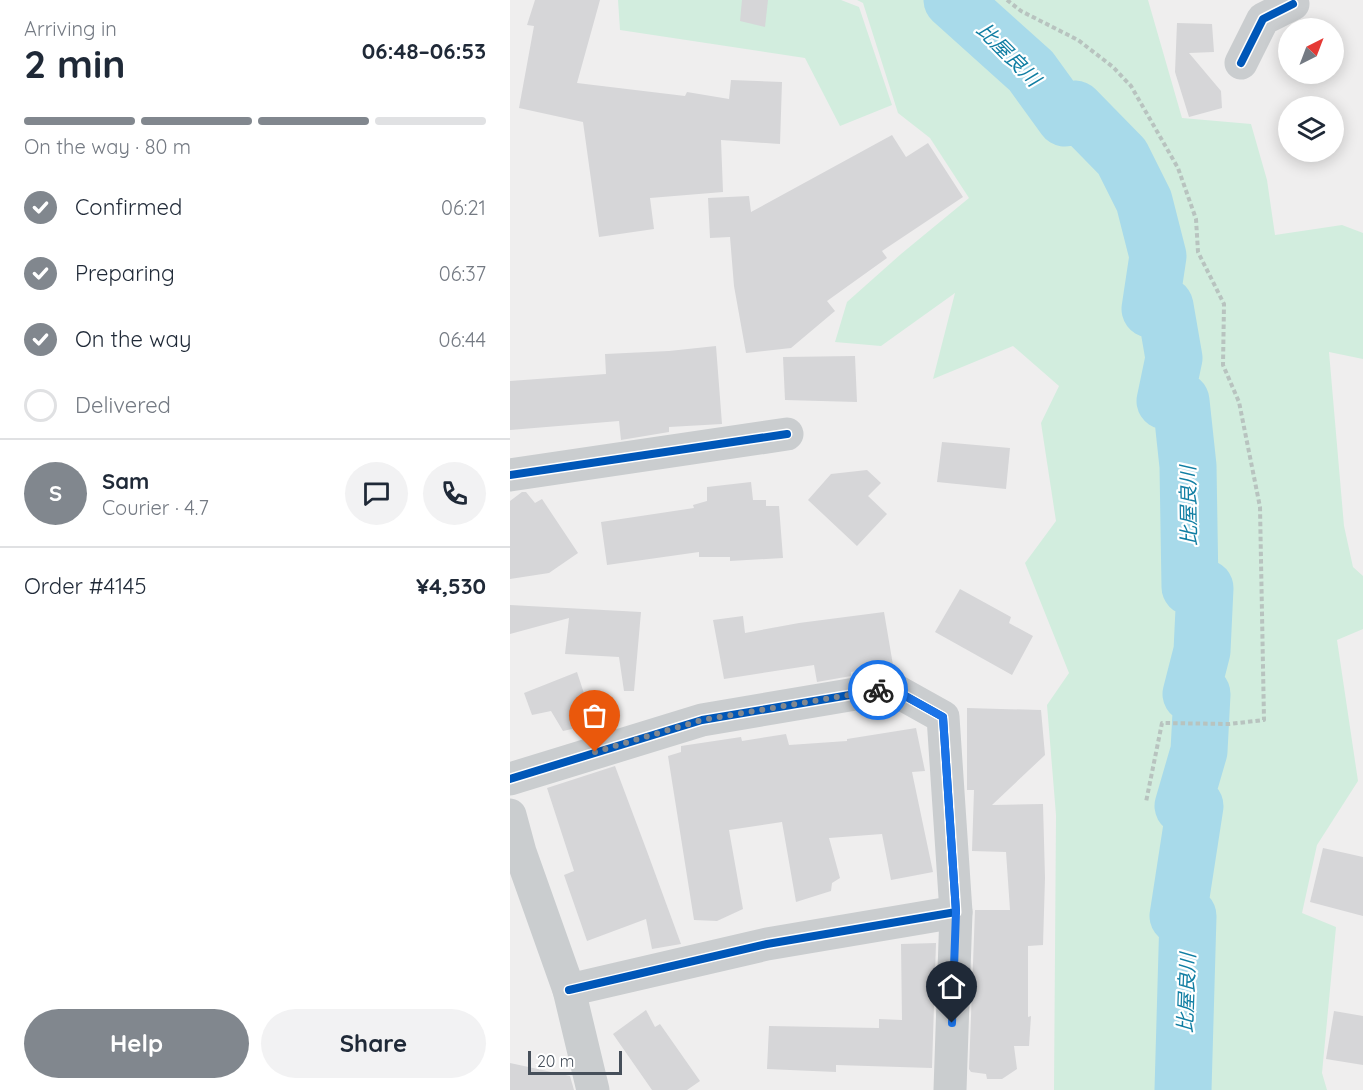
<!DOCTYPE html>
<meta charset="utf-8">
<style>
:root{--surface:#fff;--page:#f2f2f3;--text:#1f2937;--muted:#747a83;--line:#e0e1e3;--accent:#81878e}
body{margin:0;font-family:Quicksand,"Noto Sans JP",sans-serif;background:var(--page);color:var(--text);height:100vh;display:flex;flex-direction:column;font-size:22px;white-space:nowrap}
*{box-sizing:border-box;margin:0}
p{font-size:20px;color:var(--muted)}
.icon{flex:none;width:33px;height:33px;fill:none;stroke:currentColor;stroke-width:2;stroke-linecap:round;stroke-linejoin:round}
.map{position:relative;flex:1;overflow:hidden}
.sheet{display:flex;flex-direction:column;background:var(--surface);width:510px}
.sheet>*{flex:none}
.needle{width:39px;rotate:42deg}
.fabs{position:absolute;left:768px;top:18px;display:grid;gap:12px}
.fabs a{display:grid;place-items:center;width:66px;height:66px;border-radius:50%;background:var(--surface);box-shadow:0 3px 15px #0003;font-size:30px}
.scale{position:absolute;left:18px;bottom:15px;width:94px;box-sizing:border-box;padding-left:6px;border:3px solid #464f5a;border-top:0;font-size:16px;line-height:21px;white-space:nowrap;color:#464f5a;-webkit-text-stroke:4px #fff;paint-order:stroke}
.pin{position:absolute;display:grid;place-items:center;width:51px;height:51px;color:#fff;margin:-62px -26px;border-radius:50% 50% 50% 0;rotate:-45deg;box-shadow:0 0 6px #0007}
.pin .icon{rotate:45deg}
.courier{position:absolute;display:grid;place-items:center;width:60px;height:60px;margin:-30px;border:4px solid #1a73e8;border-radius:50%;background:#fff;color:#222;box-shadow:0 2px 8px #0007}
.headline em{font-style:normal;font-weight:700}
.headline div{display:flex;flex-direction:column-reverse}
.headline{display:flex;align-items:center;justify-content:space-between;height:102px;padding:0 24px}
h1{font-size:39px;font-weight:700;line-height:45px}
.bar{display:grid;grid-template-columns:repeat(4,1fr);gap:9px 6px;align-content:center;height:72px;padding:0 24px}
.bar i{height:8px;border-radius:4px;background:var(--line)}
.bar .on{background:var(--accent)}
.bar p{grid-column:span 4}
.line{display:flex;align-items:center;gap:15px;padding:0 24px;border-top:2px solid var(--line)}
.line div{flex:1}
.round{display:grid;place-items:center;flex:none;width:63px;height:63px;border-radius:32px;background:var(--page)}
ol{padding:0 24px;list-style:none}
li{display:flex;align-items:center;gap:18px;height:66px}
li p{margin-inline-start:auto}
li .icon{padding:6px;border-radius:50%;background:var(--accent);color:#fff;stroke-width:4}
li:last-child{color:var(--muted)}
li i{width:33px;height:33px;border:3px solid var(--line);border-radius:50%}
.cta{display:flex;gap:12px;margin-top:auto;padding:12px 24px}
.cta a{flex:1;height:69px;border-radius:36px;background:var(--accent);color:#fff;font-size:24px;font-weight:700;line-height:69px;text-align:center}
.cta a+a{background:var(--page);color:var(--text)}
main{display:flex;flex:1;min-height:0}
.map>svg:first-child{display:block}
</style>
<main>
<section class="sheet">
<div class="headline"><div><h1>2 min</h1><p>Arriving in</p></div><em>06:48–06:53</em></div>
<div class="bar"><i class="on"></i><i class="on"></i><i class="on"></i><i></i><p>On the way · 80 m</p></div>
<ol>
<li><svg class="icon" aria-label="check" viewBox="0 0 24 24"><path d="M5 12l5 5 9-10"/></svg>Confirmed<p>06:21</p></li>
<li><svg class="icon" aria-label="check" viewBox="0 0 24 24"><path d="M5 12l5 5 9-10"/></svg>Preparing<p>06:37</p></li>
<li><svg class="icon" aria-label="check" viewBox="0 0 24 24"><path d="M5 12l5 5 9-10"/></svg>On the way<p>06:44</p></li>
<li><i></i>Delivered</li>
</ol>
<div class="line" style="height:108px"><b class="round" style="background:var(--accent);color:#fff">S</b><div><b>Sam</b><p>Courier · 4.7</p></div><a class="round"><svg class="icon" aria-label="chat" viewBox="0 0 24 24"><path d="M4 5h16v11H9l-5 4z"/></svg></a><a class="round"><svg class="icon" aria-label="phone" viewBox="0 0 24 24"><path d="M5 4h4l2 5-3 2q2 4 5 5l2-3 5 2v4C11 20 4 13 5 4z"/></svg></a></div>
<div class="line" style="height:78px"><div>Order #4145</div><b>¥4,530</b></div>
<div class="cta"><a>Help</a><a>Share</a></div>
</section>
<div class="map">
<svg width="853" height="1090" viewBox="0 0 853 1090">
<rect width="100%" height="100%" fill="#efeeee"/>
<g fill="#d2edde">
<polygon points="108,0 331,0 349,7 382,105 330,126 295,58 110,30"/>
<polygon points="347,0 638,0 672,118 741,124 757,180 765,235 832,225 853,233 853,359 819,352 834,526 843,567 853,576 853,629 827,640 848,781 807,845 792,913 826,927 812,1073 817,1090 544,1090 546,815 537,705 559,673 515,563 546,521 531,423 549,386 503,346 423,379 445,293 371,346 325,342 337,302 391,254 459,198 420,138 388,113 353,3"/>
</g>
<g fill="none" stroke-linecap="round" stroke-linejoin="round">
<polyline stroke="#a8daea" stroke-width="57" points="442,0 521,71 555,118 565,109 612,157 634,201 648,256 640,309 655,306 664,358 655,401 671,401 678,466 680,587 695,588 692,651 681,694 692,694 689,751 673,806 685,806 668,916 678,916 673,1090"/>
</g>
<g fill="#d6d6d8">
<polygon points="25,0 90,0 67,83 175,96 177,92 219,99 221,80 272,82 270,144 211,140 213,192 140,198 144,229 89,237 73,122 9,108 24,26 17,25"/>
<polygon points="232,0 258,0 255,27 230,21"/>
<polygon points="667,23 702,24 704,52 679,53 711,91 712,108 679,117 665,72"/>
<polygon points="382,135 396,157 418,143 453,197 372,251 377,258 317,301 325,311 281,348 236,353 224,286 220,237 200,238 198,198 239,196 241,212"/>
<polygon points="206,346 212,424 159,427 159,432 111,440 109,421 0,430 0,381 96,374 95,354 159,351"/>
<polygon points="345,356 347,402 275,400 273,357"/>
<polygon points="432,442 500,448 496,489 427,482"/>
<polygon points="357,470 371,483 358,496 377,514 347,546 298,500 321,474"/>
<polygon points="241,482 243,500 256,500 256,506 269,506 273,558 220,561 220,557 189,557 189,552 97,565 91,522 184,508 183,505 197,501 197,487"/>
<polygon points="12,492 16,492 25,503 32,499 68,553 39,573 0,579 0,501"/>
<polygon points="450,589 501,617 499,623 523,636 502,675 425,632"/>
<polygon points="0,605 131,612 124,691 114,691 109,657 55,654 59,618 0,634"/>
<polygon points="374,612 383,665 341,672 341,676 307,682 304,665 214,679 203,620 233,616 235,633 289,623"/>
<polygon points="67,672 84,724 53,731 41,711 22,715 14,693"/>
<polygon points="457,708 531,710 535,755 482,805 533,804 535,878 533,945 518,946 518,1017 521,1016 519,1046 504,1046 507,1069 492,1079 477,1079 476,1074 461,1072 459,1069 465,910 500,910 496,852 462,851 464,790 457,790"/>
<polygon points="406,728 415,771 402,772 423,872 381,880 372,834 319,838 330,878 322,883 321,891 286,902 272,822 219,830 233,909 207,921 184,920 158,756 171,752 171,746 231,737 232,741 276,734 279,745 337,741 337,739"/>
<polygon points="105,766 138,854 171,944 142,949 136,919 77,941 54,875 64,871 37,788"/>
<polygon points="813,848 853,857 853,916 800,902"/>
<polygon points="426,943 422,1068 326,1065 326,1072 257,1069 259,1026 369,1028 369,1019 392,1020 391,944"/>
<polygon points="136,1010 145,1027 150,1024 190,1081 177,1090 142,1090 103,1034"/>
<polygon points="824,1011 853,1016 853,1065 816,1059"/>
<polygon points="0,1063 60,1076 64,1090 0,1090"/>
</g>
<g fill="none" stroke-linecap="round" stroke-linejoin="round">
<polyline stroke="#b8c3bf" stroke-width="4" stroke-dasharray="4.5 3" stroke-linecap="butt" points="497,0 511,11 568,40 603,67 621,86 668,168 686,219 688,252 714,304 713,365 729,402 750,507 754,720 719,724 652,723 636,802"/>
<g stroke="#cacdcf" stroke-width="33">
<polyline points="731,63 753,19 783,4"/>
<polyline points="0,475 277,434"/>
<polyline points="0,779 192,720 381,688 433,717 446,912 257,944 59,990"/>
<polyline points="0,815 10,852 59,990 83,1090"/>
<polyline points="440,1090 446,912"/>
</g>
<g stroke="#fff" stroke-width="11">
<g id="cycleway">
<polyline points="731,63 753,19 783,4"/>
<polyline points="0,475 277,434"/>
<polyline points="0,779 192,720 381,688 433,717 446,912 257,944 59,990"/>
</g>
</g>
<use href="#cycleway" stroke="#0057b8" stroke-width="8"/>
</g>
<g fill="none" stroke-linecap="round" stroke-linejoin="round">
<polyline stroke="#81878e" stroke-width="6" stroke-dasharray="0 10.8" points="85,752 192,720 368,690"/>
<polyline stroke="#1a73e8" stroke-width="8" points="368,690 381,688 433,717 446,912 442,1023"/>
</g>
<g text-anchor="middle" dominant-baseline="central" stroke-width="4.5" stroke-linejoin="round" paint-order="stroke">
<g font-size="20" font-style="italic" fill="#107ea3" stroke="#fff">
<text transform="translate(499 54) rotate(45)">比屋良川</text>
<text transform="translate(678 506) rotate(-91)">比屋良川</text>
<text transform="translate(676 993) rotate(-88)">比屋良川</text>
</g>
</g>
</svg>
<div class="fabs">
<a><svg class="needle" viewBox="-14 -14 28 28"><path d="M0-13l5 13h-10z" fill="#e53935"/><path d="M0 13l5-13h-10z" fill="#747a83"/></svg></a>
<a><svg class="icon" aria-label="layers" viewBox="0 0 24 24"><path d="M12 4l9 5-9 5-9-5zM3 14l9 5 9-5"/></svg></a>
</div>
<div class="scale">20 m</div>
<div class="pin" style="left:85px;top:752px;background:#ea580c"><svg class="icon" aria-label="bag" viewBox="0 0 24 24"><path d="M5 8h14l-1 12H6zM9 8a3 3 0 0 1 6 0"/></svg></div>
<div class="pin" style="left:442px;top:1023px;background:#1f2937"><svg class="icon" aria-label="home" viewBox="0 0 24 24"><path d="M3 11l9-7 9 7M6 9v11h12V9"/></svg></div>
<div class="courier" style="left:368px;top:690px"><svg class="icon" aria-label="bike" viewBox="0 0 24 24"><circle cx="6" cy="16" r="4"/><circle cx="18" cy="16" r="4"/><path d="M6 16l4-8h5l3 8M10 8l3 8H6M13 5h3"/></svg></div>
</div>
</main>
